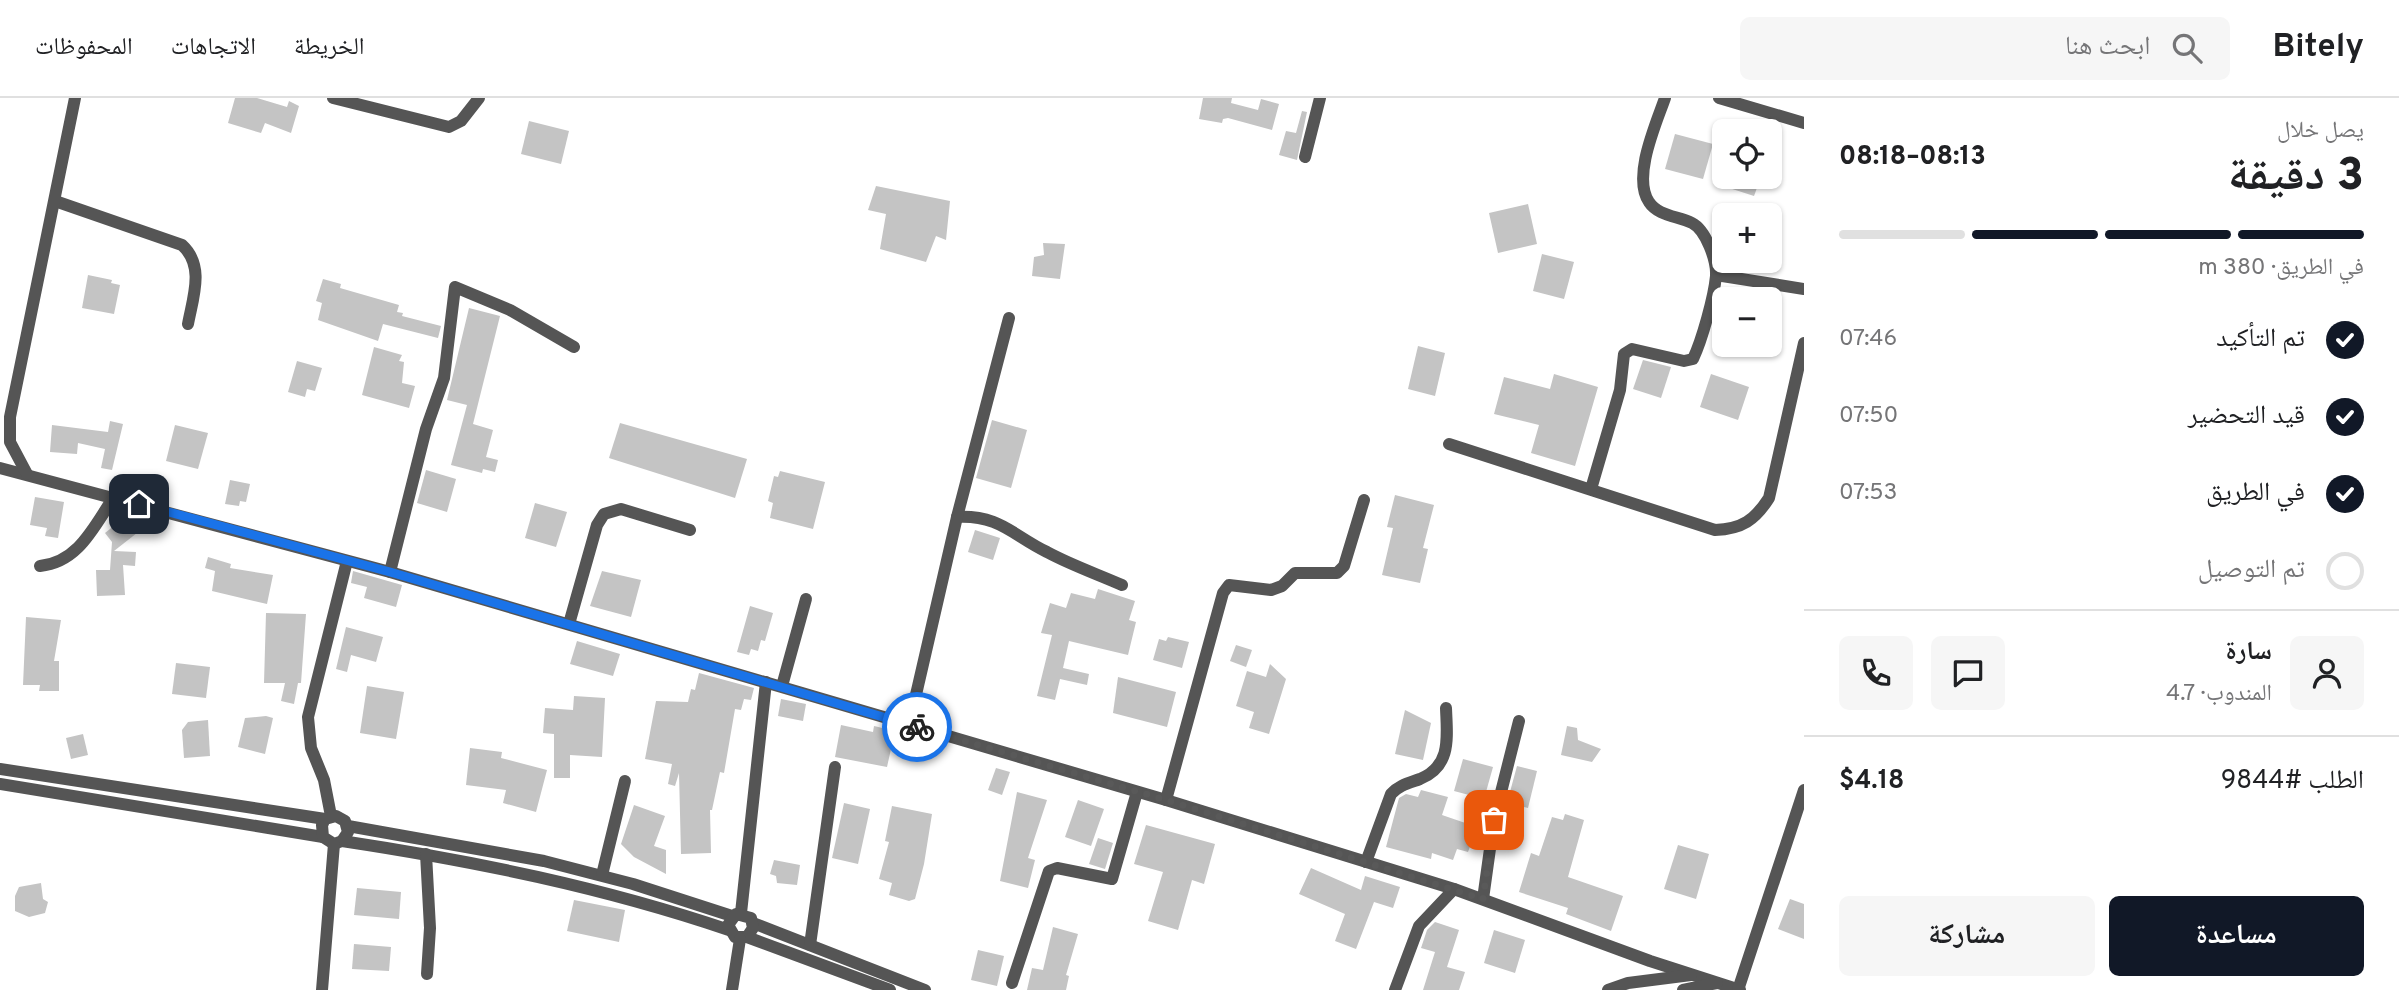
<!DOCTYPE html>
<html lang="ar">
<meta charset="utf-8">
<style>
:root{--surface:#fff;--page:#f6f6f6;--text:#202124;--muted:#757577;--line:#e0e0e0;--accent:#111827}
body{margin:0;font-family:Overpass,"Noto Naskh Arabic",sans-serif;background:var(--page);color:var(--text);direction:rtl;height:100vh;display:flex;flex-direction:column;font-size:26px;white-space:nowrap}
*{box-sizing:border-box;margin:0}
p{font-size:23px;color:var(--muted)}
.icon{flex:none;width:38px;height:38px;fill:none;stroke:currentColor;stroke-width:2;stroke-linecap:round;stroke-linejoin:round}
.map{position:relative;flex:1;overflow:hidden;direction:ltr}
.panel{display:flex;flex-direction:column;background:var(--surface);width:595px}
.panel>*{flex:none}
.controls{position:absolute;left:1712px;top:21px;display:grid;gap:14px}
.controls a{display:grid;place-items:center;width:70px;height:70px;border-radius:10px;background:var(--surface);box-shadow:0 2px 5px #0004;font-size:35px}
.pin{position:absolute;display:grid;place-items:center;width:60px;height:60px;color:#fff;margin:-30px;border-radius:14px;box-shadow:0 4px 10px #0006}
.courier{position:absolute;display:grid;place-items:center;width:70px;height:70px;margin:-35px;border:5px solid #1a73e8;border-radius:50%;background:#fff;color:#222;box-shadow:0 2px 9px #0007}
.overview em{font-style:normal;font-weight:800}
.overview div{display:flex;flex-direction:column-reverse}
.overview{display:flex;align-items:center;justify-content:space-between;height:119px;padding:0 35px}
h1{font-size:46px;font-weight:800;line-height:52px}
.bar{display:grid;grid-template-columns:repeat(4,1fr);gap:10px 7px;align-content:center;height:84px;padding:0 35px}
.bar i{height:9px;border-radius:5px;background:var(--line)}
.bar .active{background:var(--accent)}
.bar p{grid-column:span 4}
.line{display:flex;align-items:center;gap:18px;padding:0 35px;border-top:2px solid var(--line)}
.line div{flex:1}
.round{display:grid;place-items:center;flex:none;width:74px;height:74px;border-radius:10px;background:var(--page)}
ol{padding:0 35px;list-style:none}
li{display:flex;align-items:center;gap:21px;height:77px}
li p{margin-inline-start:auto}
li .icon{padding:7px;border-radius:50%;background:var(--accent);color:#fff;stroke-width:4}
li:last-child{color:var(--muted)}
li i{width:38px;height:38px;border:4px solid var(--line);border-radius:50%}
.button{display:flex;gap:14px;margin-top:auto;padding:14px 35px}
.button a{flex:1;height:80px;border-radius:10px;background:var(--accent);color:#fff;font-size:28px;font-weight:800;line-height:80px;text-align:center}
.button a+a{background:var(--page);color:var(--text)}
header{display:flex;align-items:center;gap:42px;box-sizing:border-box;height:98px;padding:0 35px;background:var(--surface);border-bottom:2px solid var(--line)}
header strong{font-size:33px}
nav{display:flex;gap:38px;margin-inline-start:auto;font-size:24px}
.search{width:490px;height:63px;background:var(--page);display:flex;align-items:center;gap:18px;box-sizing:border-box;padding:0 24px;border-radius:10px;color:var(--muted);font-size:26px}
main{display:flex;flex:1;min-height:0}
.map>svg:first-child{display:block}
</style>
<header>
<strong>Bitely</strong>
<div class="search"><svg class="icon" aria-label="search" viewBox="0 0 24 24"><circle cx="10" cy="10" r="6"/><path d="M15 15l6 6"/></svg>ابحث هنا</div>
<nav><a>الخريطة</a><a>الاتجاهات</a><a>المحفوظات</a></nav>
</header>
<main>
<section class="panel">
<div class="overview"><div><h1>3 دقيقة</h1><p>يصل خلال</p></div><em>08:13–08:18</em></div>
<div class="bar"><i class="active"></i><i class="active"></i><i class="active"></i><i></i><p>في الطريق · 380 m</p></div>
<ol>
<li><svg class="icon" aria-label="check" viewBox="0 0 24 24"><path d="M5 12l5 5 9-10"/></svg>تم التأكيد<p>07:46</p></li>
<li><svg class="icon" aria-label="check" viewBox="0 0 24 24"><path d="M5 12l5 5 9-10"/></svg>قيد التحضير<p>07:50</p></li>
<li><svg class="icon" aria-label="check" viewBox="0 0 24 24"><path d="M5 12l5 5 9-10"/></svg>في الطريق<p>07:53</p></li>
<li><i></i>تم التوصيل</li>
</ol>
<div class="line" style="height:126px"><a class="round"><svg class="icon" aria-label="person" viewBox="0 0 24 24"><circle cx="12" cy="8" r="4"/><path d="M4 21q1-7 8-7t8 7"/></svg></a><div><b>سارة</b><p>المندوب · 4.7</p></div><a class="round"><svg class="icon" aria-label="chat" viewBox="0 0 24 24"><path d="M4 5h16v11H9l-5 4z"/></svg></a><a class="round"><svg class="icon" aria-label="phone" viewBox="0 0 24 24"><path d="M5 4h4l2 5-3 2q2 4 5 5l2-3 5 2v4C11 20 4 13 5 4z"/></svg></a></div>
<div class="line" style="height:91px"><div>الطلب #9844</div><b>$4.18</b></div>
<div class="button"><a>مساعدة</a><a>مشاركة</a></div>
</section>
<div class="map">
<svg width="1804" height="892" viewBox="0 0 1804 892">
<rect width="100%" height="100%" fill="#fff"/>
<g fill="#c4c4c4">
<polygon points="235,0 257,0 287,9 289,3 299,8 291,35 265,25 261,35 228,25"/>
<polygon points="1203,0 1232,0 1231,5 1258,12 1261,1 1279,6 1272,32 1228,20 1223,21 1222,25 1199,21"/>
<polygon points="1302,13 1307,14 1297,62 1279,57 1286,33 1296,35"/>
<polygon points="529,23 569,33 561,66 521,56"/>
<polygon points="1675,36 1713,46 1703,81 1665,71"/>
<polygon points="1726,79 1761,79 1754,98 1723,88"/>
<polygon points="876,88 950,103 946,142 936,138 926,164 880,151 886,116 868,112"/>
<polygon points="1528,106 1537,146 1498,155 1489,115"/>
<polygon points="1043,145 1065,146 1060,181 1032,178 1034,159 1044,157"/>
<polygon points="1542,156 1574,164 1564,201 1533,193"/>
<polygon points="88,177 112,182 111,185 120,187 114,216 82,210"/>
<polygon points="323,181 341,186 340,190 399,207 397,214 403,215 402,218 441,228 438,240 383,226 378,243 318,222 322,205 316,203"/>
<polygon points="469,210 500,218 473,326 493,332 486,359 498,362 495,374 483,371 482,375 451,367 467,307 447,302"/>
<polygon points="1418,248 1445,255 1435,298 1408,291"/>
<polygon points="374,249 402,257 399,263 404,264 402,285 415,288 409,310 362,297"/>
<polygon points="1643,262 1671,269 1661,300 1633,291"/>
<polygon points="297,263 322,270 315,293 307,291 305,299 288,294"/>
<polygon points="1554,276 1598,289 1575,368 1531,355 1539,327 1494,316 1504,279 1550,291"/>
<polygon points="1711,276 1749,289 1738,322 1700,309"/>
<polygon points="992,322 1027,332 1011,390 976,380"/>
<polygon points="110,323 123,326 112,372 101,370 105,351 78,345 77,356 50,354 52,327 108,334"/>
<polygon points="620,325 747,361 735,400 609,360"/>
<polygon points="175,327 208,335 198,371 166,363"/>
<polygon points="426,372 456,381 447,414 417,405"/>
<polygon points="780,373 825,384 813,431 770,420 773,405 768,403 774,378 778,379"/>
<polygon points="230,382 250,386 246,404 240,403 239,408 225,406"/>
<polygon points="1395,397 1434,407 1423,450 1428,451 1420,485 1382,477 1393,430 1387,429"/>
<polygon points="35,399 64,404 58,440 45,438 47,430 30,427"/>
<polygon points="535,405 567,414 556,449 525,440"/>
<polygon points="130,415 142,431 114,453 136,454 135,468 123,467 125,497 97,498 96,472 110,472 112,444 105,435"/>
<polygon points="975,432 1000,440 993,462 968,454"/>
<polygon points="208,459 231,466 230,470 273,477 267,506 212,493 215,473 205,470"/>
<polygon points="353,473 402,487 396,509 364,500 367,489 351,485"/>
<polygon points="602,473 641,482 631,519 590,508"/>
<polygon points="1098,491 1135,503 1129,522 1136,524 1128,557 1069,543 1063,570 1089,576 1087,587 1060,581 1055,602 1037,598 1052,537 1041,535 1050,505 1066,510 1071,495 1095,501"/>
<polygon points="750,508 773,515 765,543 761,542 758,553 751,551 749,557 737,554"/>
<polygon points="266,515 306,516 301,585 298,585 294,606 281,603 285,585 264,585"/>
<polygon points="26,519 61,522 54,563 59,563 59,593 39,593 40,587 23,587"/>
<polygon points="346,529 383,539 376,564 351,557 347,574 336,571"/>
<polygon points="1168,539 1189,544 1182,570 1153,562 1159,541 1166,543"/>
<polygon points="577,543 620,556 613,578 570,566"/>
<polygon points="1236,547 1252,552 1246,569 1230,563"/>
<polygon points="176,565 210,569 206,600 172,596"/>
<polygon points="1270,566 1286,581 1269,636 1249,630 1254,614 1236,608 1247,573 1266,579"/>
<polygon points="699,575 754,590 751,602 744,601 741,612 735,611 724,675 720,674 712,712 710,712 711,755 681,756 679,675 675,688 668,686 672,666 645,661 656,603 688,604 691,591 695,592"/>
<polygon points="1118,579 1176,594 1167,629 1113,615"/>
<polygon points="367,588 404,594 396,641 360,635"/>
<polygon points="574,598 605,600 602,659 570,657 570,680 554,680 554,636 543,635 545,610 573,612"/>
<polygon points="781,601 806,606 803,623 778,618"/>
<polygon points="1405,612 1431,625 1423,662 1395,656"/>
<polygon points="266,618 273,620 265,656 238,649 245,620"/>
<polygon points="208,622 210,658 184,660 182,632 188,624"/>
<polygon points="841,627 873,634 874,628 895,633 887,669 835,659"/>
<polygon points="1567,628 1577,630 1578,642 1601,651 1592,664 1561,657"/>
<polygon points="83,636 88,657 71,661 66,640"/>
<polygon points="470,650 502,654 501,660 547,672 536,714 503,705 506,692 466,687"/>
<polygon points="1463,661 1493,669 1484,701 1454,693"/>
<polygon points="1517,668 1537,673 1528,710 1507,705"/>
<polygon points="996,670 1010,674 1002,697 988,692"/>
<polygon points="1421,692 1448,699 1442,717 1477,729 1468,754 1457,751 1453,762 1432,755 1431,761 1386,749 1399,700 1406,696 1418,699"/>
<polygon points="1017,694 1047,702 1028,760 1035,762 1028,790 1000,783"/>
<polygon points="1078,702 1104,711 1091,748 1065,739"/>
<polygon points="844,705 870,711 858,766 832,760"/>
<polygon points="634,707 665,718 654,748 666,752 666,776 634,759 621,746"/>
<polygon points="892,708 932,716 924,766 915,801 909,803 889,797 892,785 879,781 889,744 885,743"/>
<polygon points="1565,716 1584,722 1568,779 1623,798 1611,833 1566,816 1568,810 1519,794 1531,755 1539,758 1552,719 1563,722"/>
<polygon points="1146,727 1215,746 1204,786 1192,782 1178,832 1148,823 1163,774 1134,766"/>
<polygon points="1098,740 1113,745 1105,771 1089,766"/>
<polygon points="1678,747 1709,756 1696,801 1664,791"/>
<polygon points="774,762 800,767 797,787 777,785 776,778 770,776"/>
<polygon points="1311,770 1361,792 1365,778 1400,789 1393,810 1374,804 1356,851 1335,843 1345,816 1299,796"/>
<polygon points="41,785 43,801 48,804 45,815 29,819 15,813 15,798 19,789"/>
<polygon points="357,790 401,794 399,821 354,817"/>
<polygon points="1790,801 1804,806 1804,841 1778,831"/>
<polygon points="574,802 625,812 619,844 567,833"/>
<polygon points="1435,824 1459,832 1447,869 1465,874 1459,892 1423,892 1435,854 1421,850 1427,832"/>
<polygon points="1053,829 1078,836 1066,877 1069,878 1066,892 1027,892 1032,870 1043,872"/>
<polygon points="1494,832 1525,842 1515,875 1484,865"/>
<polygon points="354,846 391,849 389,873 352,871"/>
<polygon points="978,852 1004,858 997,888 971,882"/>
</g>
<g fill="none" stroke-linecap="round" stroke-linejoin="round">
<g stroke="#555" stroke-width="12">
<polyline points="333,0 449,29 461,23 479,0"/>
<polyline points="1719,0 1804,25"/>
<polyline points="1305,59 1320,0"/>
<path d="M55 103 182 147C205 168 193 199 188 226"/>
<polyline points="1716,177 1804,191"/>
<path d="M1449 346 1715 432C1742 431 1755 422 1769 400L1804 245"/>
<polyline points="0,370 390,474 1166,702 1454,791 1650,863 1740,892"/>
<polyline points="27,376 10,344 10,319 75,0"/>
<path d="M1591 391 1620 292 1624 256 1632 251 1684 263 1693 261C1702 242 1714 199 1716 178 1717 163 1706 132 1692 125 1678 118 1658 118 1649 104 1632 79 1656 26 1665 0"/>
<path d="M957 419C1000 417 1012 437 1047 454 1071 467 1097 476 1122 487"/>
<path d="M40 468C79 464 94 428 114 399"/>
<polyline points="390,474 426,331 444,280 455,189 510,212 574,249"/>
<polyline points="569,526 597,427 604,416 621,411 690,432"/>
<polyline points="782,588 806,501"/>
<polyline points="909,627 957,419 1009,220"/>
<polyline points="0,671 325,721"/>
<polyline points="0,686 323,739"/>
<polyline points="1166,702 1223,495 1229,487 1271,492 1282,488 1295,475 1337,475 1344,468 1364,402"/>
<polyline points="331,718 324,682 311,650 308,619 347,463"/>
<polyline points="348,728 544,763 633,786 732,818"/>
<path d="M342 743 348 734 345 723 336 718 325 721 322 727 323 739 334 746 342 743C474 763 602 789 729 832"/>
<polyline points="426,756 430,830 427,876"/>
<path d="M1366 764 1391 696C1399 687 1409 685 1420 681 1452 668 1447 639 1446 610"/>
<polyline points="602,777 625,683"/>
<polyline points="1483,801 1494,722 1519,623"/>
<polyline points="741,815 766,584"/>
<polyline points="753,825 925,892"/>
<polyline points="747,839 753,830 751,820 736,816 728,827 735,839 747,839 890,892"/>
<polyline points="810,847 835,669"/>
<polyline points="1012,885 1049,773 1057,770 1112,781 1137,694"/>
<polyline points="322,892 334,746"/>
<polyline points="732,892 740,841"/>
<polyline points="1395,892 1419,828 1454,791"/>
<polyline points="1608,892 1628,885 1691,877"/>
<polyline points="1683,892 1717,885"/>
<polyline points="1738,892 1804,692"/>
</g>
</g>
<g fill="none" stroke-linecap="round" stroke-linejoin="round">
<polyline stroke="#595959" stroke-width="7" stroke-dasharray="0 12.6" points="917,629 1166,702 1483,801 1494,722"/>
<polyline stroke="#1a73e8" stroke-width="9" points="139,406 390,474 917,629"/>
</g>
</svg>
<div class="controls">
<a><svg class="icon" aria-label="locate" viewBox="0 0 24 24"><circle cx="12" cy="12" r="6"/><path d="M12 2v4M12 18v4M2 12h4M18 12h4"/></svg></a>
<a>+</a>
<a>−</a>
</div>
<div class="pin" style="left:1494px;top:722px;background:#ea580c"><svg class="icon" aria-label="bag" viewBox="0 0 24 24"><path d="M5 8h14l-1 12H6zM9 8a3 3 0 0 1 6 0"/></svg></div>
<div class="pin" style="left:139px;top:406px;background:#1f2937"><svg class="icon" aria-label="home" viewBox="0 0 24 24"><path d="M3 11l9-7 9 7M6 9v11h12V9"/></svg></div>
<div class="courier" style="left:917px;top:629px"><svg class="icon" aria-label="bike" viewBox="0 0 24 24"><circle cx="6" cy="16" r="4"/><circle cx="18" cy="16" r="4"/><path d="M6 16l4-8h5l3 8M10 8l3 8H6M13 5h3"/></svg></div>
</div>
</main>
